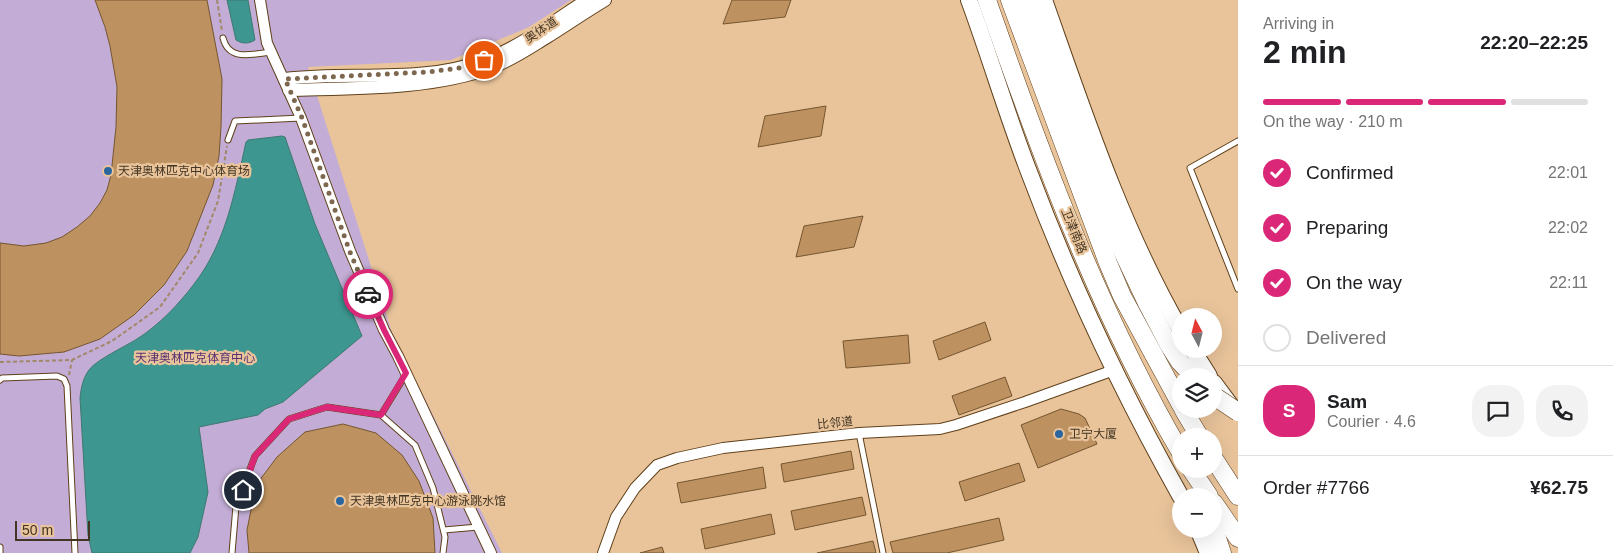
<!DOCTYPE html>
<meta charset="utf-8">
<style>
:root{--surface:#fff;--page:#f2f2f2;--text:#202124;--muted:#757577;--line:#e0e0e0;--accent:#db2777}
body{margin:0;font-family:Arial,"Noto Sans SC",sans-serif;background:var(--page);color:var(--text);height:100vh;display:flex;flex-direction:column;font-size:19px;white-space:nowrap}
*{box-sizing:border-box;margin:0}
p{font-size:16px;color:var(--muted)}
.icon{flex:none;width:28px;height:28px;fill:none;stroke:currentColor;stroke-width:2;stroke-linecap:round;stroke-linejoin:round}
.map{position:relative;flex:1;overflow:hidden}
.side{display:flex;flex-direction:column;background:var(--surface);width:375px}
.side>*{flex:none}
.needle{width:32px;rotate:353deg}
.buttons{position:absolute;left:1172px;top:308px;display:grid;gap:10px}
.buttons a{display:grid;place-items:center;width:50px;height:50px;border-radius:50%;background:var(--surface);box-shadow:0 5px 20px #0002;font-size:25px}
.scale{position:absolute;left:15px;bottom:12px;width:75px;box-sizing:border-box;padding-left:5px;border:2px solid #433524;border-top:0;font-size:14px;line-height:18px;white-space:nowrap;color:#433524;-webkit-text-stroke:4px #e9c49b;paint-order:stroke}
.pin{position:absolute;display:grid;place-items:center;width:42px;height:42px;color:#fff;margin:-21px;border:2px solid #fff;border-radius:50%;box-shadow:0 1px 5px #0007}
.courier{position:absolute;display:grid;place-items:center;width:50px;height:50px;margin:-25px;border:4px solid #db2777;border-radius:50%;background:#fff;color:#222;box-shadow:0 1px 6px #0007}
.head em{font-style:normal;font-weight:700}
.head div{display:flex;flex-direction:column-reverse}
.head{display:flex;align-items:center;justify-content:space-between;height:85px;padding:0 25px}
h1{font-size:32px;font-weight:700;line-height:38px}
.bar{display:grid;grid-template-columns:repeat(4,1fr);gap:8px 5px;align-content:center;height:60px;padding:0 25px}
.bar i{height:6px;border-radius:4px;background:var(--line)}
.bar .on{background:var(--accent)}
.bar p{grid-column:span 4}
.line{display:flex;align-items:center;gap:12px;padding:0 25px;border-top:1px solid var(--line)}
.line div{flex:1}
.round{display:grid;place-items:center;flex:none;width:52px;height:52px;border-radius:20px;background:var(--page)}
ol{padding:0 25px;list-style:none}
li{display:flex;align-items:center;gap:15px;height:55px}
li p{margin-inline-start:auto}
li .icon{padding:5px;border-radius:50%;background:var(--accent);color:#fff;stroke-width:4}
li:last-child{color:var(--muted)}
li i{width:28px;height:28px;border:2px solid var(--line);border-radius:50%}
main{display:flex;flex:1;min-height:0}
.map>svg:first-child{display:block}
</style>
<main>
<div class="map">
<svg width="1238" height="553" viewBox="0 0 1238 553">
<rect width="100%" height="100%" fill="#e9c49b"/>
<polygon fill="#c3add6" points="0,0 571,0 529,27 451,60 308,67 392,333 502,553 0,553"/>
<g fill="#3d9690" stroke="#3f7970">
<path d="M227 0H248L255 40C249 44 242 44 236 40Z"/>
<path d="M282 136 285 137 315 224 362 336 283 402 265 409 258 415 199 427 208 492 198 537 190 553H92L88 535 80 398C81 388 83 378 89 370 96 360 126 346 137 339 159 325 179 304 194 284 226 243 235 191 246 142L248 140Z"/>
</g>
<g fill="#be9260" stroke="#75552f">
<polygon points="95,0 207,0 222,79 221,127 219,156 213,185 187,251 164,285 134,315 100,339 64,352 19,356 0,354 0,243 24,246 46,243 62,237 77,227 90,216 100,203 107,190 111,175 116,127 117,87 110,46 105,27"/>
<polygon points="732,0 791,0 785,17 723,24"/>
<polygon points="826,106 821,136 758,147 765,116"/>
<polygon points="863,216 854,247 796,257 804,226"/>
<polygon points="985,322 991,340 939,360 933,341"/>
<polygon points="908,335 910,363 846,368 843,341"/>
<polygon points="1005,377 1012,396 959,415 952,396"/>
<polygon points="1061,409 1079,414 1085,418 1097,444 1038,468 1021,425"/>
<polygon points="343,424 376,433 402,455 419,481 433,518 435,553 249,553 247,530 256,485 277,457 305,432"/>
<polygon points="851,451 854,469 784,482 781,464"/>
<polygon points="1019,463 1025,481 965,501 959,482"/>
<polygon points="763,467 766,488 681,503 677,483"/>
<polygon points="862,497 866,515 795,530 791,511"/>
<polygon points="771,514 775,534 705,549 701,529"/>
<polygon points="999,518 1004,540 947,553 893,553 890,542"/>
<polygon points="873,541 876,553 817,553"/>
<polygon points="662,547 664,553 640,553"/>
</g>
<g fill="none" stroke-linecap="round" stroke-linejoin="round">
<g stroke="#5f401a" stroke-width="7">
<g id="service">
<path d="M223 38C229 62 252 54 271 52"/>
<polyline points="228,140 235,121 301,118"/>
<polyline points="1238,141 1190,168 1238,289"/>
<polyline points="0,380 2,378 57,376 64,379 67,386 75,553"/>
<polyline points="381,415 406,374"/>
<polyline points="859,433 883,553"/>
<polyline points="444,530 478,527"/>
<polyline points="0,547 0,553"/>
<polyline points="232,553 236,506 255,456 289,419 327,407 381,415 415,445 433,488 445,537 443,553"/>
</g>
</g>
<g stroke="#5f401a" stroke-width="12">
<g id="minor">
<polyline points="260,0 267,43 301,118 350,251 384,330 398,356 491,553"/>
<polyline points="603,553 616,517 635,488 657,465 677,458 723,448 859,433 940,429 956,425 1025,402 1114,370"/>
</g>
</g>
<g stroke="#5f401a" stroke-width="14">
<g id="tertiary">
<path d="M285 79C351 71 422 84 485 60 522 46 554 21 587 0"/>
<path d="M289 90C354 88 431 90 493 67 513 59 529 48 547 37 566 25 585 12 605 0"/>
</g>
</g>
<g stroke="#5f401a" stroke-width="18">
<g id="primary">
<path d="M969 0C990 57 1007 115 1029 172 1071 284 1122 392 1181 497"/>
<path d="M1044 0C1084 113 1121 227 1181 331"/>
<polyline points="1192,349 1209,376"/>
<polyline points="1214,383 1231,406"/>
<polyline points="1198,529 1208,553"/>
</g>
</g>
<g stroke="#5f401a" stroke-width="19">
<g id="trunk">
<path d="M987 0C1041 155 1098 311 1181 453"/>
<polyline points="1010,0 1108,263 1122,296 1181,405"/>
<polyline points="1028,0 1114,233 1146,301 1169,345 1180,362 1193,376"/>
<polyline points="1183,409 1199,436"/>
<polyline points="1214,459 1238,496"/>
<polyline points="1191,469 1209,496"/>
<polyline points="1214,503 1238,538"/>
<polyline points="1214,529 1222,553"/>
</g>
</g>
<g stroke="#a28768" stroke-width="2" stroke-dasharray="4 2.5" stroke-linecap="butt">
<polyline points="217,0 222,31"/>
<polyline points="0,362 72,360 112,341 160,307 198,253 218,201 227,146"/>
<polyline points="69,375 72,360"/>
</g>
<use href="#service" stroke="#fff" stroke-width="5"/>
<use href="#minor" stroke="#fff" stroke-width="10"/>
<use href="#tertiary" stroke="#fff" stroke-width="12"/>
<use href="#primary" stroke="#fff" stroke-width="16"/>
<use href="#trunk" stroke="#fff" stroke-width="18"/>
<g stroke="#5f401a" stroke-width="19" stroke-linecap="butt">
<polyline id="trunk-bridge" points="1214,396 1238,412"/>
</g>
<use href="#trunk-bridge" stroke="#fff" stroke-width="18"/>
</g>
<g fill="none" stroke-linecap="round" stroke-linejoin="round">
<polyline stroke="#7d674e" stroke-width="5" stroke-dasharray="0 9" points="368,294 350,252 302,118 285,79 428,72 459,68 484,60"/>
<polyline stroke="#db2777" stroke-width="6" points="243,490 255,456 289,419 327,407 381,415 406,373 384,330 368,294"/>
</g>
<g fill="#2b669e" stroke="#e9c49b" stroke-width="2">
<circle cx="108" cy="171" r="5"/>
<circle cx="1059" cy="434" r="5"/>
<circle cx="340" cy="501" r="5"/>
</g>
<g text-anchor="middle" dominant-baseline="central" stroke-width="4.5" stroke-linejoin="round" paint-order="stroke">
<g font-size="12" fill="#433524" stroke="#e9c49b">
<text transform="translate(541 30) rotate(-34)">奥体道</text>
<text transform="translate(1074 231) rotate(68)">卫津南路</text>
<text transform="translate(835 423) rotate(-6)">比邻道</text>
</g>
<g font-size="12" fill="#433524" stroke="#e9c49b" text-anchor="start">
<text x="118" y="171">天津奥林匹克中心体育场</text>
<text x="1069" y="434">卫宁大厦</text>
<text x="350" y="501">天津奥林匹克中心游泳跳水馆</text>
</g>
<g font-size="12" fill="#573072" stroke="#e9c49b">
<text x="195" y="358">天津奥林匹克体育中心</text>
</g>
</g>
</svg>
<div class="buttons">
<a><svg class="needle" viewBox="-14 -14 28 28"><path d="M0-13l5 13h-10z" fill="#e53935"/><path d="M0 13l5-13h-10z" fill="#757577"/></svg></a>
<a><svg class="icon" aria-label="layers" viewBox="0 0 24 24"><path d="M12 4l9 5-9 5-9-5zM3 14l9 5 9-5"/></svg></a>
<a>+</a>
<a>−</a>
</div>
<div class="scale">50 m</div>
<div class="pin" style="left:484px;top:60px;background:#ea580c"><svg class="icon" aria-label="bag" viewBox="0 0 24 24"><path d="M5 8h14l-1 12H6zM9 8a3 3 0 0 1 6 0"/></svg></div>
<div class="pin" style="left:243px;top:490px;background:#1f2937"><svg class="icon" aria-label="home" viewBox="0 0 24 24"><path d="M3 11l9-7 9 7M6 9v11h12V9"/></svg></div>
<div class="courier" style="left:368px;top:294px"><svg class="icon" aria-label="car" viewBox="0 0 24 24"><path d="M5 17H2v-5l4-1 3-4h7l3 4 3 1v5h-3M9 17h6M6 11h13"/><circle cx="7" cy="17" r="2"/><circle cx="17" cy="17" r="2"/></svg></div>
</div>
<section class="side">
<div class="head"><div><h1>2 min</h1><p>Arriving in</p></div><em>22:20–22:25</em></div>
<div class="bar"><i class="on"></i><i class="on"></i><i class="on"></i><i></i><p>On the way · 210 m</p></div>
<ol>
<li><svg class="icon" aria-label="check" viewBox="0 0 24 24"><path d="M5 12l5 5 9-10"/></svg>Confirmed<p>22:01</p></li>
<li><svg class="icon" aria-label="check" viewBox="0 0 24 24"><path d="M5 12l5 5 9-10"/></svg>Preparing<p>22:02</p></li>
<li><svg class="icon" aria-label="check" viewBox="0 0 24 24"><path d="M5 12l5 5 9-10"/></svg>On the way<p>22:11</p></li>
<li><i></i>Delivered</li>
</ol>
<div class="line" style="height:90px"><b class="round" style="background:var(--accent);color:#fff">S</b><div><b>Sam</b><p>Courier · 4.6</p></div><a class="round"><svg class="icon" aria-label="chat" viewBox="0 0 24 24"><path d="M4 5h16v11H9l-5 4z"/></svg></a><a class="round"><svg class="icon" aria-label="phone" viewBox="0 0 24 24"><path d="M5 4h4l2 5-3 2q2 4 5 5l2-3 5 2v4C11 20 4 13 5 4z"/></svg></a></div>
<div class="line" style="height:65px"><div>Order #7766</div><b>¥62.75</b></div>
</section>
</main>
